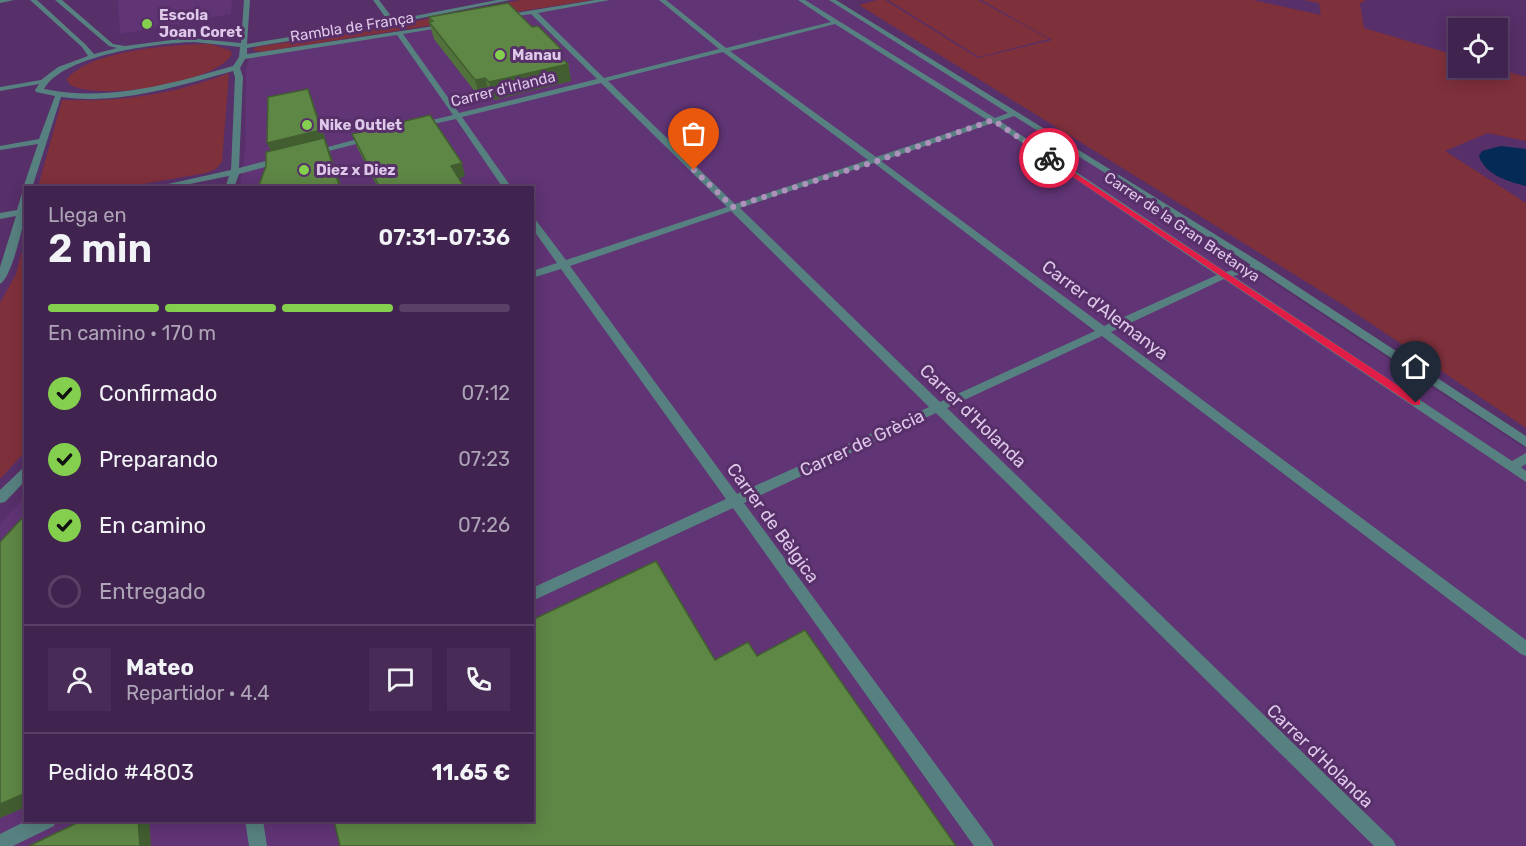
<!DOCTYPE html>
<html lang="es">
<meta charset="utf-8">
<style>
:root{--surface:#41234f;--page:#482b56;--text:#f1f3f6;--muted:#aea4b7;--line:#5a4066;--accent:#84d04e}
body{margin:0;font-family:Rubik,sans-serif;background:var(--page);color:var(--text);height:100vh;display:flex;flex-direction:column;font-size:22px;white-space:nowrap}
*{box-sizing:border-box;margin:0}
p{font-size:20px;color:var(--muted)}
.icon{flex:none;width:33px;height:33px;fill:none;stroke:currentColor;stroke-width:2;stroke-linecap:round;stroke-linejoin:round}
.map{position:relative;flex:1;overflow:hidden}
.details{position:absolute;left:24px;top:186px;width:510px;height:636px;display:flex;flex-direction:column;background:var(--surface);border-radius:0px;box-shadow:0 3px 15px #0003,0 0 0 2px var(--line)}
.details>*{flex:none}
.controls{position:absolute;left:1448px;top:18px;display:grid;gap:12px}
.controls a{display:grid;place-items:center;width:60px;height:60px;border-radius:0px;background:var(--surface);box-shadow:0 3px 15px #0003,0 0 0 2px var(--line);font-size:30px}
.pin{position:absolute;display:grid;place-items:center;width:51px;height:51px;color:#fff;margin:-62px -26px;border-radius:50% 50% 50% 0;rotate:-45deg;box-shadow:0 0 6px #0007}
.pin .icon{rotate:45deg}
.courier{position:absolute;display:grid;place-items:center;width:60px;height:60px;margin:-30px;border:4px solid #e11d48;border-radius:50%;background:#fff;color:#222;box-shadow:0 2px 8px #0007}
.overview em{font-style:normal;font-weight:600}
.overview div{display:flex;flex-direction:column-reverse}
.overview{display:flex;align-items:center;justify-content:space-between;height:102px;padding:0 24px}
h1{font-size:39px;font-weight:600;line-height:45px}
.bar{display:grid;grid-template-columns:repeat(4,1fr);gap:9px 6px;align-content:center;height:72px;padding:0 24px}
.bar i{height:8px;border-radius:4px;background:var(--line)}
.bar .selected{background:var(--accent)}
.bar p{grid-column:span 4}
.line{display:flex;align-items:center;gap:15px;padding:0 24px;border-top:2px solid var(--line)}
.line div{flex:1}
.round{display:grid;place-items:center;flex:none;width:63px;height:63px;border-radius:0px;background:var(--page)}
ol{padding:0 24px;list-style:none}
li{display:flex;align-items:center;gap:18px;height:66px}
li p{margin-inline-start:auto}
li .icon{padding:6px;border-radius:50%;background:var(--accent);color:#111;stroke-width:4}
li:last-child{color:var(--muted)}
li i{width:33px;height:33px;border:3px solid var(--line);border-radius:50%}
.map>svg:first-child{display:block}
</style>
<div class="map">
<svg width="1526" height="846" viewBox="0 0 1526 846">
<rect width="100%" height="100%" fill="#572f69"/>
<g fill="#613475">
<polygon points="118,0 232,0 231,14 120,34"/>
<polygon points="607,0 832,0 1011,110 1526,449 1526,846 0,846 0,524 25,497 26,820 532,820 532,188 240,187 245,152 246,69 250,57"/>
</g>
<g fill="#7e303b">
<polygon points="520,0 592,0 261,52 252,50 256,47 382,28"/>
<polygon points="877,0 885,0 978,58 1052,40 981,0 1253,0 1321,15 1319,3 1304,0 1366,0 1360,4 1364,28 1458,56 1458,68 1495,68 1526,77 1526,141 1488,133 1445,151 1526,203 1526,428 1342,304 859,5"/>
<polygon points="888,0 978,0 1049,39 979,57"/>
<path d="M210 44 230 50 232 54C216 84 96 102 69 84L67 79C89 50 176 44 210 44Z"/>
<path d="M229 73 222 162 216 169 206 173 126 187H38L62 100C121 102 175 94 229 73Z"/>
<polygon points="25,239 25,452 0,479 0,303 16,274"/>
</g>
<path fill="#042b55" d="M1501 146 1526 149V186C1509 182 1485 175 1479 156L1482 151Z"/>
<g fill="none" stroke-linecap="round" stroke-linejoin="round">
<g fill="#578180" fill-rule="evenodd">
<polygon points="0,0 14,0 0,3"/>
<path d="M30 0H37L86 45 94 54 117 48 109 46 55 0H62L113 44 125 46 187 38 241 43 244 0H250L247 44 388 21 373 0H379L394 20 497 0H510L392 24 247 48V54L448 24 449 25 446 27 403 34 459 113 597 79 531 14 505 18 502 16 503 15 595 0H610L538 13 604 78 719 49 659 0H666L726 48 831 22 798 0H805L995 118 1008 113 829 0H836L1263 264 1526 436V447L1258 270 1233 276 1512 461 1526 453V464L1521 467 1526 471V482L1224 279 1111 332 1526 640V656L1521 654 1102 336 947 408 1393 840 1396 846H1374L936 413 744 503 991 840 994 846H974L733 508 532 601V588L726 499 561 269 532 278V271L557 263 532 228V218L535 219 566 260 727 207 601 83 462 117 512 188H503L456 119 415 128V124L453 115 397 35 245 59 240 68 243 77 239 168 281 157 285 160 284 162 239 174 234 188H225L229 176 170 188H150L231 170 235 77 233 71C178 86 120 105 61 97L32 188H26V190L23 188 38 144 0 150V146L39 139 55 96 36 92 35 90 39 84 0 91V87L41 80 58 67 88 56 82 47ZM835 24 987 120 876 157 730 51ZM194 42 240 47 239 57 233 66C171 84 109 102 44 89 63 55 157 43 194 42ZM723 52 868 160 735 204 608 81ZM1014 116 1230 251 1251 265 1226 272 1000 121ZM993 123 1217 275 1104 326 881 161ZM874 163 1095 331 940 402 740 208ZM731 211 929 407 737 494 570 266Z"/>
<polygon points="369,136 373,138 372,140 313,155 309,152"/>
<path d="M26 190C26 198 26 207 25 214 23 227 11 279 0 284V267L16 216 0 219V213L17 210 22 193Z"/>
<polygon points="26,467 26,480 5,502 0,503 0,490 22,469"/>
<polygon points="28,820 56,820 54,826 13,846 0,846 0,834"/>
<polygon points="245,820 263,820 267,846 249,846"/>
</g>
</g>
<g fill="#51733b">
<polygon points="429,17 563,59 568,64 571,81 494,100 490,96 480,98 434,39 429,22 430,22"/>
<polygon points="352,134 465,176 459,178 465,188 378,188 357,147"/>
</g>
<g fill="#425e30">
<polygon points="561,49 564,65 568,64 571,81 494,100 489,82 554,51"/>
<polygon points="485,78 490,96 480,98 475,80"/>
<polygon points="308,89 313,102 342,188 274,157 267,143"/>
<polygon points="462,163 465,176 455,179 451,166"/>
<polygon points="26,793 26,807 0,818 0,804"/>
<polygon points="138,820 149,820 151,846 140,846"/>
</g>
<g fill="#5e8645" stroke="#425e30" stroke-width="1.5">
<polygon points="508,3 532,27 538,26 561,49 554,51 568,64 489,82 485,78 475,80 429,22 433,21 429,17"/>
<polygon points="308,89 321,130 267,143 268,97"/>
<polygon points="430,115 462,163 451,166 465,188 380,188 352,134"/>
<polygon points="324,138 340,188 258,188 266,166 266,152"/>
<polygon points="26,514 26,793 0,804 0,542"/>
<polygon points="656,561 715,660 748,642 757,656 805,630 956,846 340,846 334,820 532,820 532,620"/>
<polygon points="83,820 138,820 140,846 29,846"/>
</g>
<polygon fill="#e11d48" points="1049,156 1420,400 1420,405 1413,405 1046,159"/>
<g fill="none" stroke-linecap="round" stroke-linejoin="round">
<polyline stroke="#af92bc" stroke-width="6" stroke-dasharray="0 10.8" points="694,170 733,207 877,161 993,120 1049,158"/>
</g>
<g fill="#84d04e" stroke="#572f69" stroke-width="2">
<circle cx="147" cy="24" r="6"/>
<circle cx="500" cy="55" r="6"/>
<circle cx="307" cy="125" r="6"/>
<circle cx="304" cy="170" r="6"/>
</g>
<g text-anchor="middle" dominant-baseline="central" stroke-width="6" stroke-linejoin="round" paint-order="stroke">
<g font-size="15" font-weight="bold" fill="#dec8e9" stroke="#572f69" text-anchor="start">
<text x="159" y="15">Escola<tspan x="159" dy="17">Joan Coret</tspan></text>
<text x="512" y="55">Manau</text>
<text x="319" y="125">Nike Outlet</text>
<text x="316" y="170">Diez x Diez</text>
</g>
<g font-size="15" fill="#dec8e9" stroke="#572f69">
<text transform="translate(352 27) rotate(-9)">Rambla de França</text>
<text transform="translate(503 89) rotate(-14)">Carrer d'Irlanda</text>
<text transform="translate(1182 227) rotate(34)">Carrer de la Gran Bretanya</text>
</g>
<g font-size="18" fill="#dec8e9" stroke="#572f69">
<text transform="translate(1105 310) rotate(37)">Carrer d'Alemanya</text>
<text transform="translate(973 416) rotate(44)">Carrer d'Holanda</text>
<text transform="translate(862 443) rotate(-25)">Carrer de Grècia</text>
<text transform="translate(773 523) rotate(54)">Carrer de Bèlgica</text>
<text transform="translate(1320 756) rotate(44)">Carrer d'Holanda</text>
</g>
</g>
</svg>
<div class="controls">
<a><svg class="icon" aria-label="locate" viewBox="0 0 24 24"><circle cx="12" cy="12" r="6"/><path d="M12 2v4M12 18v4M2 12h4M18 12h4"/></svg></a>
</div>
<div class="pin" style="left:694px;top:170px;background:#ea580c"><svg class="icon" aria-label="bag" viewBox="0 0 24 24"><path d="M5 8h14l-1 12H6zM9 8a3 3 0 0 1 6 0"/></svg></div>
<div class="pin" style="left:1416px;top:403px;background:#1f2937"><svg class="icon" aria-label="home" viewBox="0 0 24 24"><path d="M3 11l9-7 9 7M6 9v11h12V9"/></svg></div>
<div class="courier" style="left:1049px;top:158px"><svg class="icon" aria-label="bike" viewBox="0 0 24 24"><circle cx="6" cy="16" r="4"/><circle cx="18" cy="16" r="4"/><path d="M6 16l4-8h5l3 8M10 8l3 8H6M13 5h3"/></svg></div>
<section class="details">
<div class="overview"><div><h1>2 min</h1><p>Llega en</p></div><em>07:31–07:36</em></div>
<div class="bar"><i class="selected"></i><i class="selected"></i><i class="selected"></i><i></i><p>En camino · 170 m</p></div>
<ol>
<li><svg class="icon" aria-label="check" viewBox="0 0 24 24"><path d="M5 12l5 5 9-10"/></svg>Confirmado<p>07:12</p></li>
<li><svg class="icon" aria-label="check" viewBox="0 0 24 24"><path d="M5 12l5 5 9-10"/></svg>Preparando<p>07:23</p></li>
<li><svg class="icon" aria-label="check" viewBox="0 0 24 24"><path d="M5 12l5 5 9-10"/></svg>En camino<p>07:26</p></li>
<li><i></i>Entregado</li>
</ol>
<div class="line" style="height:108px"><a class="round"><svg class="icon" aria-label="person" viewBox="0 0 24 24"><circle cx="12" cy="8" r="4"/><path d="M4 21q1-7 8-7t8 7"/></svg></a><div><b>Mateo</b><p>Repartidor · 4.4</p></div><a class="round"><svg class="icon" aria-label="chat" viewBox="0 0 24 24"><path d="M4 5h16v11H9l-5 4z"/></svg></a><a class="round"><svg class="icon" aria-label="phone" viewBox="0 0 24 24"><path d="M5 4h4l2 5-3 2q2 4 5 5l2-3 5 2v4C11 20 4 13 5 4z"/></svg></a></div>
<div class="line" style="height:78px"><div>Pedido #4803</div><b>11.65 €</b></div>
</section>
</div>
